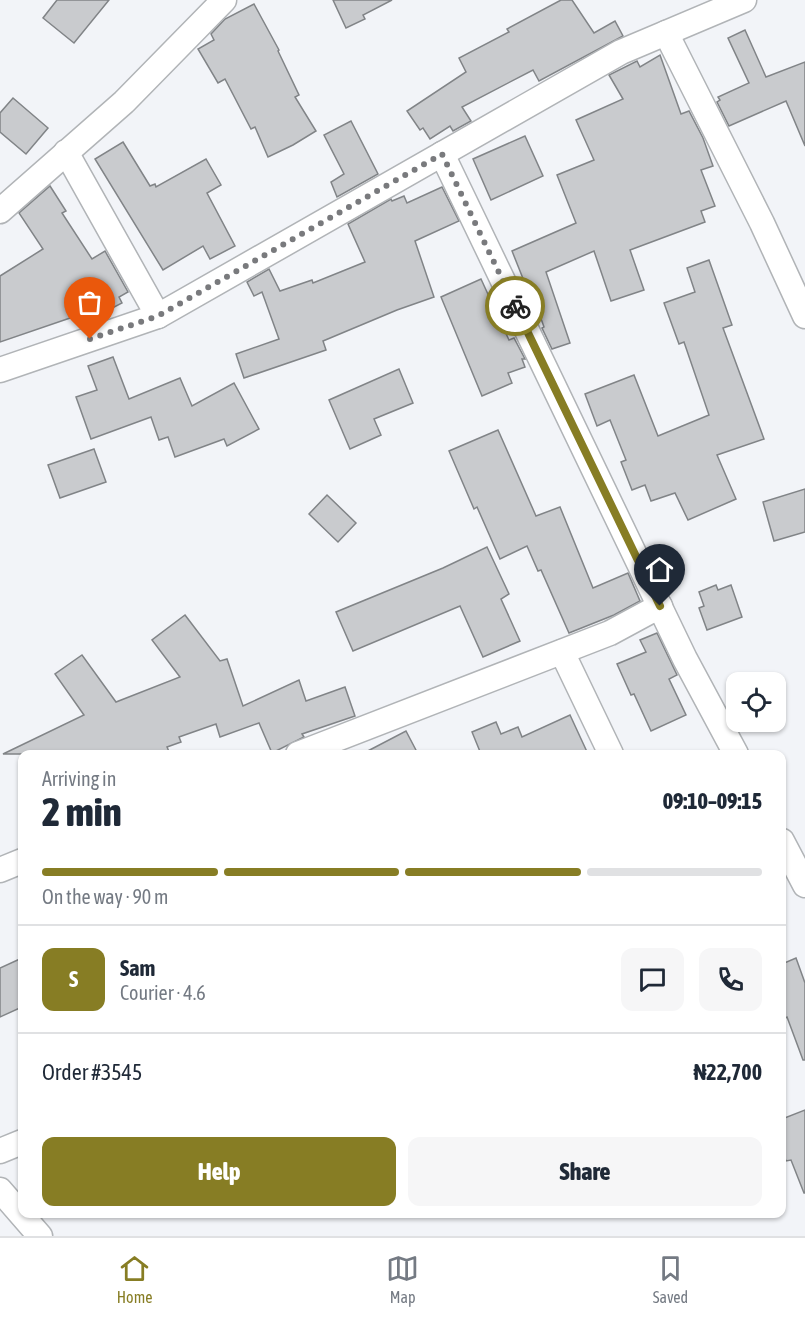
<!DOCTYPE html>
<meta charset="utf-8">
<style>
:root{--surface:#fff;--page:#f6f6f7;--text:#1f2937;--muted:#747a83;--line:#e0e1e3;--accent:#877d24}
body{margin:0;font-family:"Asap Condensed",sans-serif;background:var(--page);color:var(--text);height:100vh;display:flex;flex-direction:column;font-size:22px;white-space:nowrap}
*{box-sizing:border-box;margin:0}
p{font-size:20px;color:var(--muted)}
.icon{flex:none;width:33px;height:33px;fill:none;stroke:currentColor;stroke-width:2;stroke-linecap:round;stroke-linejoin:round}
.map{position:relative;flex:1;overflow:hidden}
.side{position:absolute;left:18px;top:750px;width:768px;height:468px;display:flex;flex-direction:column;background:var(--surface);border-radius:12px;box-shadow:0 2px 4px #0004}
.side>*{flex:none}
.controls{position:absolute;left:726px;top:672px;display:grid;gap:12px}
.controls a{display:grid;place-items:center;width:60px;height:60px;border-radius:12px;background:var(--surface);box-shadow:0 2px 4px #0004;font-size:30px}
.pin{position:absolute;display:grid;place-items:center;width:51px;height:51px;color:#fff;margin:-62px -26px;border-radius:50% 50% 50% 0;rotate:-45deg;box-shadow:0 0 6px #0007}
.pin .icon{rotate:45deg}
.courier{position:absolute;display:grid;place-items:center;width:60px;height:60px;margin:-30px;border:4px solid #877d24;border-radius:50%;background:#fff;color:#222;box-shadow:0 2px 8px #0007}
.overview em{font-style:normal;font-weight:800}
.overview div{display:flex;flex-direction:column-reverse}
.overview{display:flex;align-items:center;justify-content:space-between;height:102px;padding:0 24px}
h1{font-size:39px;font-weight:800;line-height:45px}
.bar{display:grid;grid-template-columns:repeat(4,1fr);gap:9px 6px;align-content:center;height:72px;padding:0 24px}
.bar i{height:8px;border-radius:4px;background:var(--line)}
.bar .current{background:var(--accent)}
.bar p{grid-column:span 4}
.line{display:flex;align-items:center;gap:15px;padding:0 24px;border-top:2px solid var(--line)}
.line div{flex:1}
.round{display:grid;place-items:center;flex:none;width:63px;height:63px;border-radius:12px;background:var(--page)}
.button{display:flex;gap:12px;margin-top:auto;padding:12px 24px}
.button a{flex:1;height:69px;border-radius:12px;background:var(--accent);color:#fff;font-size:24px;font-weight:800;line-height:69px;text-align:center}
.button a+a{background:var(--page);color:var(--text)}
.menu{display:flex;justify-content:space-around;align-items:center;height:84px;border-top:2px solid var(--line);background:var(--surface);font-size:16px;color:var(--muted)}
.menu a{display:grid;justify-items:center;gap:3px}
.menu .current{color:var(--accent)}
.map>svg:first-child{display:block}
</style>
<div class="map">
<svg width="805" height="1236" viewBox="0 0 805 1236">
<rect width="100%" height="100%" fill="#f2f4f8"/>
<g fill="#c9cbce" stroke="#818487" stroke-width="1.5">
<polygon points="57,0 109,0 74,43 43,18"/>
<polygon points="333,0 392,0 363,15 365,19 346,28"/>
<polygon points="561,0 572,0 594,33 615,21 623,36 539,81 533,70 462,107 471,121 453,131 450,126 430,139 423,128 420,130 407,111 466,72 459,58 509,32 507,29"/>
<polygon points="254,4 279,50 278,51 299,95 295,97 316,131 293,145 268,157 255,127 251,129 225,79 218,83 198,49 214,40 211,34 225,19"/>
<polygon points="745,30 766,77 805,62 805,146 786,101 729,126 717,102 720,100 718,97 749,83 728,38"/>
<polygon points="660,55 681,114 689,111 703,138 713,166 701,170 715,206 701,211 705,222 630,250 644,290 611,301 594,251 546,272 570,343 552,349 542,328 544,327 527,280 524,281 512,251 576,223 557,175 594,160 576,120 623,99 609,75 637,61 640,67"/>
<polygon points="13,98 48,128 26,154 0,132 0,113"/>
<polygon points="351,121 378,174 337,197 331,182 344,174 324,135"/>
<polygon points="525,136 543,176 491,200 473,159"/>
<polygon points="123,142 150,186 155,184 156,187 206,159 221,185 207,193 235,246 210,259 203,246 163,270 95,159"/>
<polygon points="50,186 66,211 62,213 92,259 105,251 128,292 119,297 122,303 80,325 76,316 0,342 0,276 43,249 19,213"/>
<polygon points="442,187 459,221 415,241 434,297 397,310 323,341 326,350 244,378 236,354 279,339 262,292 254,296 247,282 269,269 280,291 312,280 313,283 365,262 348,224 391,199 392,201 404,196 407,203"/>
<polygon points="709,260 732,325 723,328 764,439 717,455 736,499 688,520 675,493 651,501 645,485 632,490 621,462 626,460 610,420 597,426 585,394 634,375 658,436 709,415 684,342 679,344 664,303 695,292 687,268"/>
<polygon points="481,279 509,340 514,338 525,359 522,359 525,367 508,373 512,383 482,396 441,297"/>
<polygon points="113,357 129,399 180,378 192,406 234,383 259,429 227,446 224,439 175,457 168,437 159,440 151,417 91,439 76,397 97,390 88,366"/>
<polygon points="399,369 413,403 374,419 381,435 350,449 329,400"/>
<polygon points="498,430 536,516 560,507 593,588 628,573 640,601 614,615 569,633 541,570 538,571 527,546 500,559 477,507 474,509 449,451"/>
<polygon points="94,449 106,482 60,498 48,465"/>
<polygon points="805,489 805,532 774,541 763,502"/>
<polygon points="327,495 356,523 338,542 309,514"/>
<polygon points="487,547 509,594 501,599 520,641 483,657 460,606 353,651 336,612 443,568"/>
<polygon points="716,585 718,590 731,585 742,617 707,630 699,608 704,606 699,592"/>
<polygon points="185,615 220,661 227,659 243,706 299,680 306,701 345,687 355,716 302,734 304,737 272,753 259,723 220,737 216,724 179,737 181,742 167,747 170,754 3,754 84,715 55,674 82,655 116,702 180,677 152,640"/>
<polygon points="657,633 677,675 669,679 686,715 651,731 634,694 631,695 617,664 646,652 640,640"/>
<polygon points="570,715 588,754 481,754 472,732 496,722 501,734 518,727 522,737"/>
<polygon points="406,731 418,754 362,754"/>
<polygon points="22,958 22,1007 0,1017 0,968"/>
<polygon points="796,958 805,983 805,1060 803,1060 787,1017 782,1020 782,964"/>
<polygon points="805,1110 805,1193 804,1193 791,1160 786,1161 782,1149 782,1119"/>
</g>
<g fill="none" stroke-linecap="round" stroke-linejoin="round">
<g stroke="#b1b4b7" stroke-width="27">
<g id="minor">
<polyline points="666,33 762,223 805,316"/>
<polyline points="66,152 158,316"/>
<polyline points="442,154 685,659 736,754"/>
<polyline points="0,211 124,102 224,0"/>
<polyline points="0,370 158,316 621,52 744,0"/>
<polyline points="562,652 611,754"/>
<polyline points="298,754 610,633 660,606"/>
<polyline points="782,841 805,885"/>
<polyline points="0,870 22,861"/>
<polyline points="0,1151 22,1142"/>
<polyline points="0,1190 40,1236"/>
</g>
</g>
<use href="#minor" stroke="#fff" stroke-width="24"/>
</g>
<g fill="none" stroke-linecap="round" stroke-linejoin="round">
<polyline stroke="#797a7d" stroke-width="6" stroke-dasharray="0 10.8" points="90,339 158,316 442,154 515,306"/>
<polyline stroke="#877d24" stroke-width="8" points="515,306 660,606"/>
</g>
</svg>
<div class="controls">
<a><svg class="icon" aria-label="locate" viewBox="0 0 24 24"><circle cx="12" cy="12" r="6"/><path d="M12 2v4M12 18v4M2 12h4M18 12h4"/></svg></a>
</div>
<div class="pin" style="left:90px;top:339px;background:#ea580c"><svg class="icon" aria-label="bag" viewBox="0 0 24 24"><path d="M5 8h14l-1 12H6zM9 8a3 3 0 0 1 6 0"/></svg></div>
<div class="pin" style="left:660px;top:606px;background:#1f2937"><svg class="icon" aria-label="home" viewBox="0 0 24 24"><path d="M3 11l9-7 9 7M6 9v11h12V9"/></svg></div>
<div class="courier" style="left:515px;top:306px"><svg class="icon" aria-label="bike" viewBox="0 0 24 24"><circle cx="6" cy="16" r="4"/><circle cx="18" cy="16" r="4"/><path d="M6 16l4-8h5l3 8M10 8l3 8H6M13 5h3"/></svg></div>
<section class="side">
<div class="overview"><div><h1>2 min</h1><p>Arriving in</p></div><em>09:10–09:15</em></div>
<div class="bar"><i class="current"></i><i class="current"></i><i class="current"></i><i></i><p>On the way · 90 m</p></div>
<div class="line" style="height:108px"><b class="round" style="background:var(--accent);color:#fff">S</b><div><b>Sam</b><p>Courier · 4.6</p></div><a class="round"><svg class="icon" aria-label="chat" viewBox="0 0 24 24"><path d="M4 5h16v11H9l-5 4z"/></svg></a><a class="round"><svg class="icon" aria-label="phone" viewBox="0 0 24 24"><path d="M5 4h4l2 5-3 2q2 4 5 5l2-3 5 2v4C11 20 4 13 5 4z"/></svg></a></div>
<div class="line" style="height:78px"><div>Order #3545</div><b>₦22,700</b></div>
<div class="button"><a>Help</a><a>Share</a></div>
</section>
</div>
<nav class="menu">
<a class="current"><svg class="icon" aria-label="home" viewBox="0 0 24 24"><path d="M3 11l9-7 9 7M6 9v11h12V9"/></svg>Home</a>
<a><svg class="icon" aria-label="map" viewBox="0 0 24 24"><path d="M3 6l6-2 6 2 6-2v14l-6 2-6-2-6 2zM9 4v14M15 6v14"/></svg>Map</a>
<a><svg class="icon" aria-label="saved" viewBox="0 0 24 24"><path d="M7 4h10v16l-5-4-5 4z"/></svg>Saved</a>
</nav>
